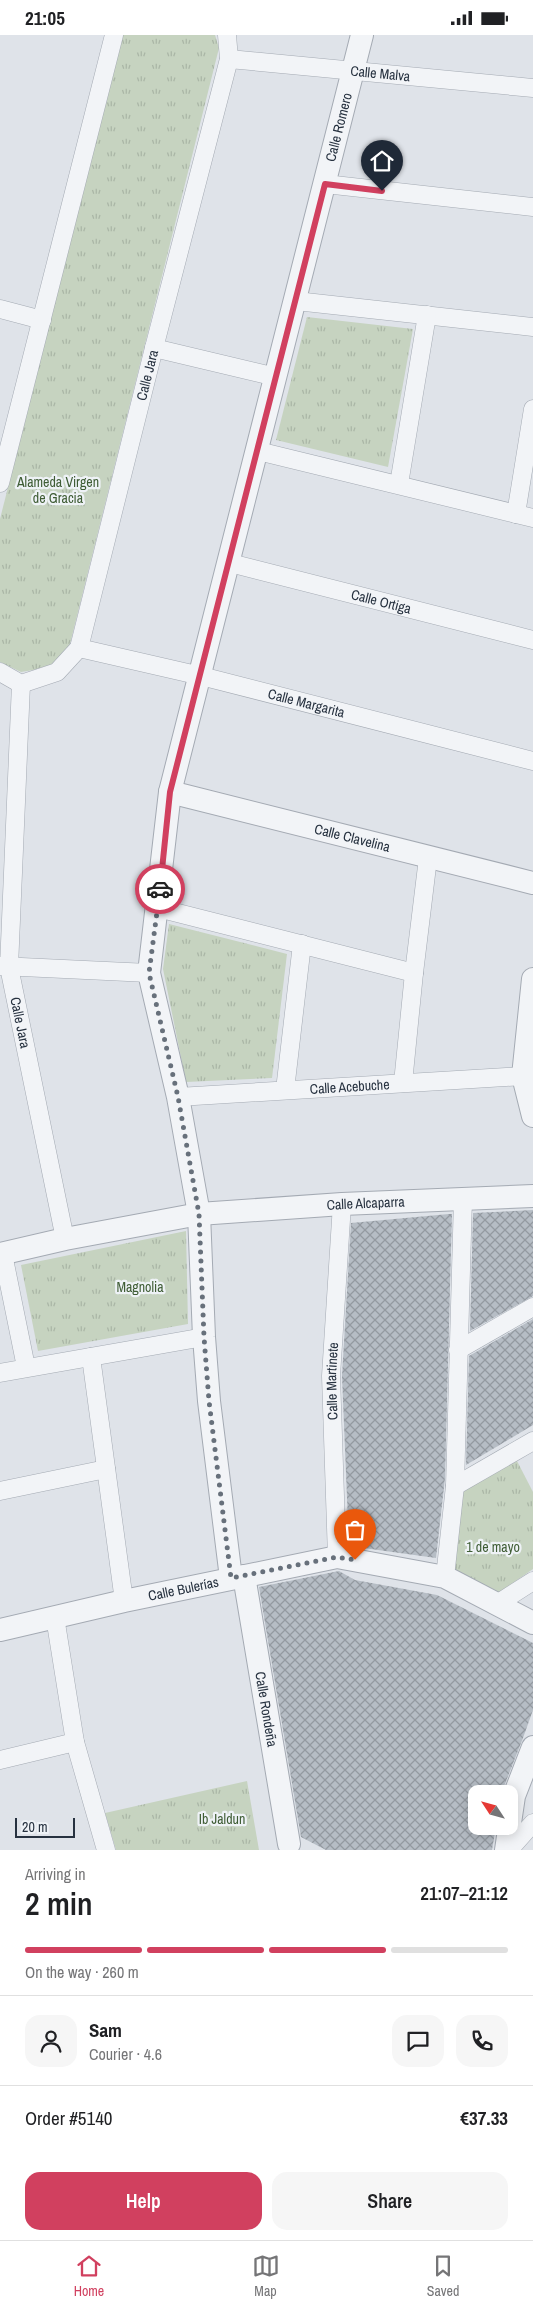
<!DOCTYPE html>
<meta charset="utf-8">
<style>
:root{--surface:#fff;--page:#f6f6f6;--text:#202124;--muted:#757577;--line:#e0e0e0;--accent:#d1405f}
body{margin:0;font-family:"Archivo Narrow",sans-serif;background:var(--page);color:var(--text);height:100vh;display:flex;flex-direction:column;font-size:19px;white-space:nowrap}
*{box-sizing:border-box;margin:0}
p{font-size:16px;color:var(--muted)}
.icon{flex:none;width:28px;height:28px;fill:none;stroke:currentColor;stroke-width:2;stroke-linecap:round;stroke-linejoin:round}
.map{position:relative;height:1815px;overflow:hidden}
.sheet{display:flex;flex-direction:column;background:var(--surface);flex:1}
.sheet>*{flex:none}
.needle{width:32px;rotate:306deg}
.fabs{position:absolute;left:468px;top:1750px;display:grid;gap:10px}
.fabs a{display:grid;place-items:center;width:50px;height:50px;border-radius:10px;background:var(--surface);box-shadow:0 2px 12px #0003;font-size:25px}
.scale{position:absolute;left:15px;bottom:12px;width:60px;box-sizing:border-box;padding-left:5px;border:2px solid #273240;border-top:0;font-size:14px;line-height:18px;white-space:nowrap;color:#273240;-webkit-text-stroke:4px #eef2f6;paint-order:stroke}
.pin{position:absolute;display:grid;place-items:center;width:42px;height:42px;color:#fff;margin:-51px -21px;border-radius:50% 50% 50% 0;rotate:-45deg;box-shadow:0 0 5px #0007}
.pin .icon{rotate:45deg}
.courier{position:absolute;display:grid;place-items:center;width:50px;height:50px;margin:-25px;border:4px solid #d1405f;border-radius:50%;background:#fff;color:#222;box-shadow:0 1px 6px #0007}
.summary em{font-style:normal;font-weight:600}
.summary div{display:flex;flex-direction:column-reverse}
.summary{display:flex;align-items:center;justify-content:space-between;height:85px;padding:0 25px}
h1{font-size:32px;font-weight:600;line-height:38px}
.bar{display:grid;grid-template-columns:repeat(4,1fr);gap:8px 5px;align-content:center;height:60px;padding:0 25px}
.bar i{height:6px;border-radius:4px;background:var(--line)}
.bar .active{background:var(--accent)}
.bar p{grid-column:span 4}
.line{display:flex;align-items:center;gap:12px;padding:0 25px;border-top:1px solid var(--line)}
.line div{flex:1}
.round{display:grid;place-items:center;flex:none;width:52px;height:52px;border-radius:15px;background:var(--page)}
.primary-button{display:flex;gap:10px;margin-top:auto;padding:10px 25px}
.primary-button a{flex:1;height:58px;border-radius:15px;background:var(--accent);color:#fff;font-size:20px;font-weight:600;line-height:58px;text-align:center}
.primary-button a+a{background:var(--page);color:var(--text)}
.status{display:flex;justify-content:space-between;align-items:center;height:35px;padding:0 25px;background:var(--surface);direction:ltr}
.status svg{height:14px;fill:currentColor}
.tab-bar{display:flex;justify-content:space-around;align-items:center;height:70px;border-top:1px solid var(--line);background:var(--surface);font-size:14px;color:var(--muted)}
.tab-bar a{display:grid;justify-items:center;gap:2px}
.tab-bar .active{color:var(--accent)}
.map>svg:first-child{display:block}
</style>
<div class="status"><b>21:05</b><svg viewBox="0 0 49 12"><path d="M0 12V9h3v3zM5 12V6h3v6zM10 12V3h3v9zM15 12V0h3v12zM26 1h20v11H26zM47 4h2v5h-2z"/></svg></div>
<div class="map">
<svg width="533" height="1815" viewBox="0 0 533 1815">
<defs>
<pattern id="park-tufts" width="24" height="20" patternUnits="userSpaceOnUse" patternTransform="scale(1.25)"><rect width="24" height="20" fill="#c6d3c0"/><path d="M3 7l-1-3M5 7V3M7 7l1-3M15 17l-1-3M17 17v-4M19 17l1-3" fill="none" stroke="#aab6a6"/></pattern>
<pattern id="building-cross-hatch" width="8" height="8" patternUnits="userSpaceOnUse" patternTransform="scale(1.25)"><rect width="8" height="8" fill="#b6bdc5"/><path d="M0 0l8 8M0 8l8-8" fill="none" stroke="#949aa1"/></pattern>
</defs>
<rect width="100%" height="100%" fill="#dfe3e9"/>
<g fill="url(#park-tufts)">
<polygon points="122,0 215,0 219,13 70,609 52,632 21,637 0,627 0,484"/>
<polygon points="307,282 413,294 388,432 276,405"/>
<polygon points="169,889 287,919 272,1043 186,1047 163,934"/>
<polygon points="186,1196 188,1289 38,1316 21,1230"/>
<polygon points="517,1426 533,1457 533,1534 491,1563 450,1545 458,1455"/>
<polygon points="247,1746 259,1815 116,1815 105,1778"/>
</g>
<g fill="url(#building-cross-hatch)">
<polygon points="533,1175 533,1261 470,1296 473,1178"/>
<polygon points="449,1179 452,1179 445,1443 436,1523 349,1511 342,1341 351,1188"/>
<polygon points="533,1284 533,1390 466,1430 469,1321"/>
<polygon points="339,1536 355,1545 437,1560 533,1608 533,1675 523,1703 501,1759 476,1759 476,1791 496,1791 492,1815 326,1815 301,1802 259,1552"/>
</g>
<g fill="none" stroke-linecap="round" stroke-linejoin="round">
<g stroke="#a4aab3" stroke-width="19">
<g id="minor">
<path id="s1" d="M229 24 533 53"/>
<polyline points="325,149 533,172"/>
<polyline points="296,266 533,292"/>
<polyline points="0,274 42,285"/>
<polyline points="154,313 276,342"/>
<polyline points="258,416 533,483"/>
<polyline points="0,448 114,0"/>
<polyline points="399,449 427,280"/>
<polyline points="516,479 533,374"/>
<path id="s2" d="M230 528 533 605"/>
<path id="s3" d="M79 613 201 641 533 726"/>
<path id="s4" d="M0 637 21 649 57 637 79 613 154 313 229 24 227 0"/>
<path id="s5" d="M21 649 9 932 65 1204"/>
<polyline points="158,873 414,938"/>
<polyline points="0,931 149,938"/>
<polyline points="403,1048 414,938 428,823"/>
<polyline points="285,1055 302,909"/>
<path id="s6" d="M178 1062 523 1041"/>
<polyline points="3,1219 26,1332"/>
<polyline points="458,1315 533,1272"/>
<polyline points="91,1322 124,1566"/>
<polyline points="0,1338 204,1302"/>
<polyline points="455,1451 533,1406"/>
<polyline points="0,1456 106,1434"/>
<path id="s7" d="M337 1522 331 1341 342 1169"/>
<polyline points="445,1542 455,1451 463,1163"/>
<polyline points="497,1569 533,1546"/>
<polyline points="55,1582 75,1707 106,1815"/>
<polyline points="0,1725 75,1707"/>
<polyline points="509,1815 533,1788"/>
</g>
</g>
<g stroke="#a4aab3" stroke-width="24">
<g id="tertiary">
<path id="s8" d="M170 757 533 848"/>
<polyline points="533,944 523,1041 533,1081"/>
<path id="s9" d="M0 1219 65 1204 199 1179 342 1169 533 1161"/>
<path id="s10" d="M244 1541 289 1809"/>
<path id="s11" d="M231 1543 209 1366 204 1302 199 1179 178 1062 149 938 170 757 362 0"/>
<path id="s12" d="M0 1595 124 1566 337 1522 445 1542 533 1588"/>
<polyline points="506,1815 514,1761 533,1712"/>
</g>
</g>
<use href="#minor" stroke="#f2f4f7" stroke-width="18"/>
<use href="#tertiary" stroke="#f2f4f7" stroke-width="22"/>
</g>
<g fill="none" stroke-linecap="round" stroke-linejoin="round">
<polyline stroke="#67707b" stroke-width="5" stroke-dasharray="0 9" points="160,854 149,938 178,1062 199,1179 204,1302 209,1366 231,1543 337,1522 355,1525"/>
<polyline stroke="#d1405f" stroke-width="6" points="160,854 170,757 325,149 382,156"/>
</g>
<g text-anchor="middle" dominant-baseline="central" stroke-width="4.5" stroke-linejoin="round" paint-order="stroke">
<g font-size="14" fill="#273240" stroke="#eef2f6">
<text stroke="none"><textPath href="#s1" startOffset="152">Calle Malva</textPath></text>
<text stroke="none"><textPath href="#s11" startOffset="1480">Calle Romero</textPath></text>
<text stroke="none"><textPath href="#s4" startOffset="376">Calle Jara</textPath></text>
<text stroke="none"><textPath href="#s2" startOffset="156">Calle Ortiga</textPath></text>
<text stroke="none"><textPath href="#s3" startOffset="234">Calle Margarita</textPath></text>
<text stroke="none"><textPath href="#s8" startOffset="188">Calle Clavelina</textPath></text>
<text stroke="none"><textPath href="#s5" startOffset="340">Calle Jara</textPath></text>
<text stroke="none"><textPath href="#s6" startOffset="172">Calle Acebuche</textPath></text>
<text stroke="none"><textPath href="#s9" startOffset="370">Calle Alcaparra</textPath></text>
<text stroke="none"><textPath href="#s7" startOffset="176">Calle Martinete</textPath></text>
<text stroke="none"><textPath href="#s12" startOffset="188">Calle Bulerías</textPath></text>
<text stroke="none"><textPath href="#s10" startOffset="135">Calle Rondeña</textPath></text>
</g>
<g font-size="14" fill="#3e5c34" stroke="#eef2f6">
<text x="58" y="447">Alameda Virgen<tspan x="58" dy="16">de Gracia</tspan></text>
<text x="140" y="1252">Magnolia</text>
<text x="493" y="1512">1 de mayo</text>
<text x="222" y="1784">Ib Jaldun</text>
</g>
</g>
</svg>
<div class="fabs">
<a><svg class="needle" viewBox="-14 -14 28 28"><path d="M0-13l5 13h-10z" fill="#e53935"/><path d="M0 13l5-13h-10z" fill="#757577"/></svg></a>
</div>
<div class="scale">20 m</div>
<div class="pin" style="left:355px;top:1525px;background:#ea580c"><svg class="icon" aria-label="bag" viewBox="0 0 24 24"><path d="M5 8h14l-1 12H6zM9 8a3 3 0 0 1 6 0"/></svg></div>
<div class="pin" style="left:382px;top:156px;background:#1f2937"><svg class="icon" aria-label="home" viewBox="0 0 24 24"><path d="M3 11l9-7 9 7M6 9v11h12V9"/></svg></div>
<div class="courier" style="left:160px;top:854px"><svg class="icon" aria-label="car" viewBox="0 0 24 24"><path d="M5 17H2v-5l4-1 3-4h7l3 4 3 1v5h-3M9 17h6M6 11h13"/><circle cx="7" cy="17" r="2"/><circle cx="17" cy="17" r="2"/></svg></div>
</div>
<section class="sheet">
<div class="summary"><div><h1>2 min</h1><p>Arriving in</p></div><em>21:07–21:12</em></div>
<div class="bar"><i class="active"></i><i class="active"></i><i class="active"></i><i></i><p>On the way · 260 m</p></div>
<div class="line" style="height:90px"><a class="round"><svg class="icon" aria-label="person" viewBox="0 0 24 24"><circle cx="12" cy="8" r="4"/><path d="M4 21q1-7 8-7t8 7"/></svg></a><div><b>Sam</b><p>Courier · 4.6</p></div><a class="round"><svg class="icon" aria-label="chat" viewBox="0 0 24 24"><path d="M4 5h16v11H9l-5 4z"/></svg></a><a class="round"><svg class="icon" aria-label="phone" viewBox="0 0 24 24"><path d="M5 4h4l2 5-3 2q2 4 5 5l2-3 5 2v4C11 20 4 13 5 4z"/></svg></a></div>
<div class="line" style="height:65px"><div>Order #5140</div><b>€37.33</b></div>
<div class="primary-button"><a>Help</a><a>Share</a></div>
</section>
<nav class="tab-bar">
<a class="active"><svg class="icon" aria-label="home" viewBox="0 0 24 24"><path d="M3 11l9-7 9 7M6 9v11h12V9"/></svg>Home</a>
<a><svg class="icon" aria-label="map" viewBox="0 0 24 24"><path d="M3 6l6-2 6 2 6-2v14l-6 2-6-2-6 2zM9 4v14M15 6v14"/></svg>Map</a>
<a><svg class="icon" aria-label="saved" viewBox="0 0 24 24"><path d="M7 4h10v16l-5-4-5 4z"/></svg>Saved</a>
</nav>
